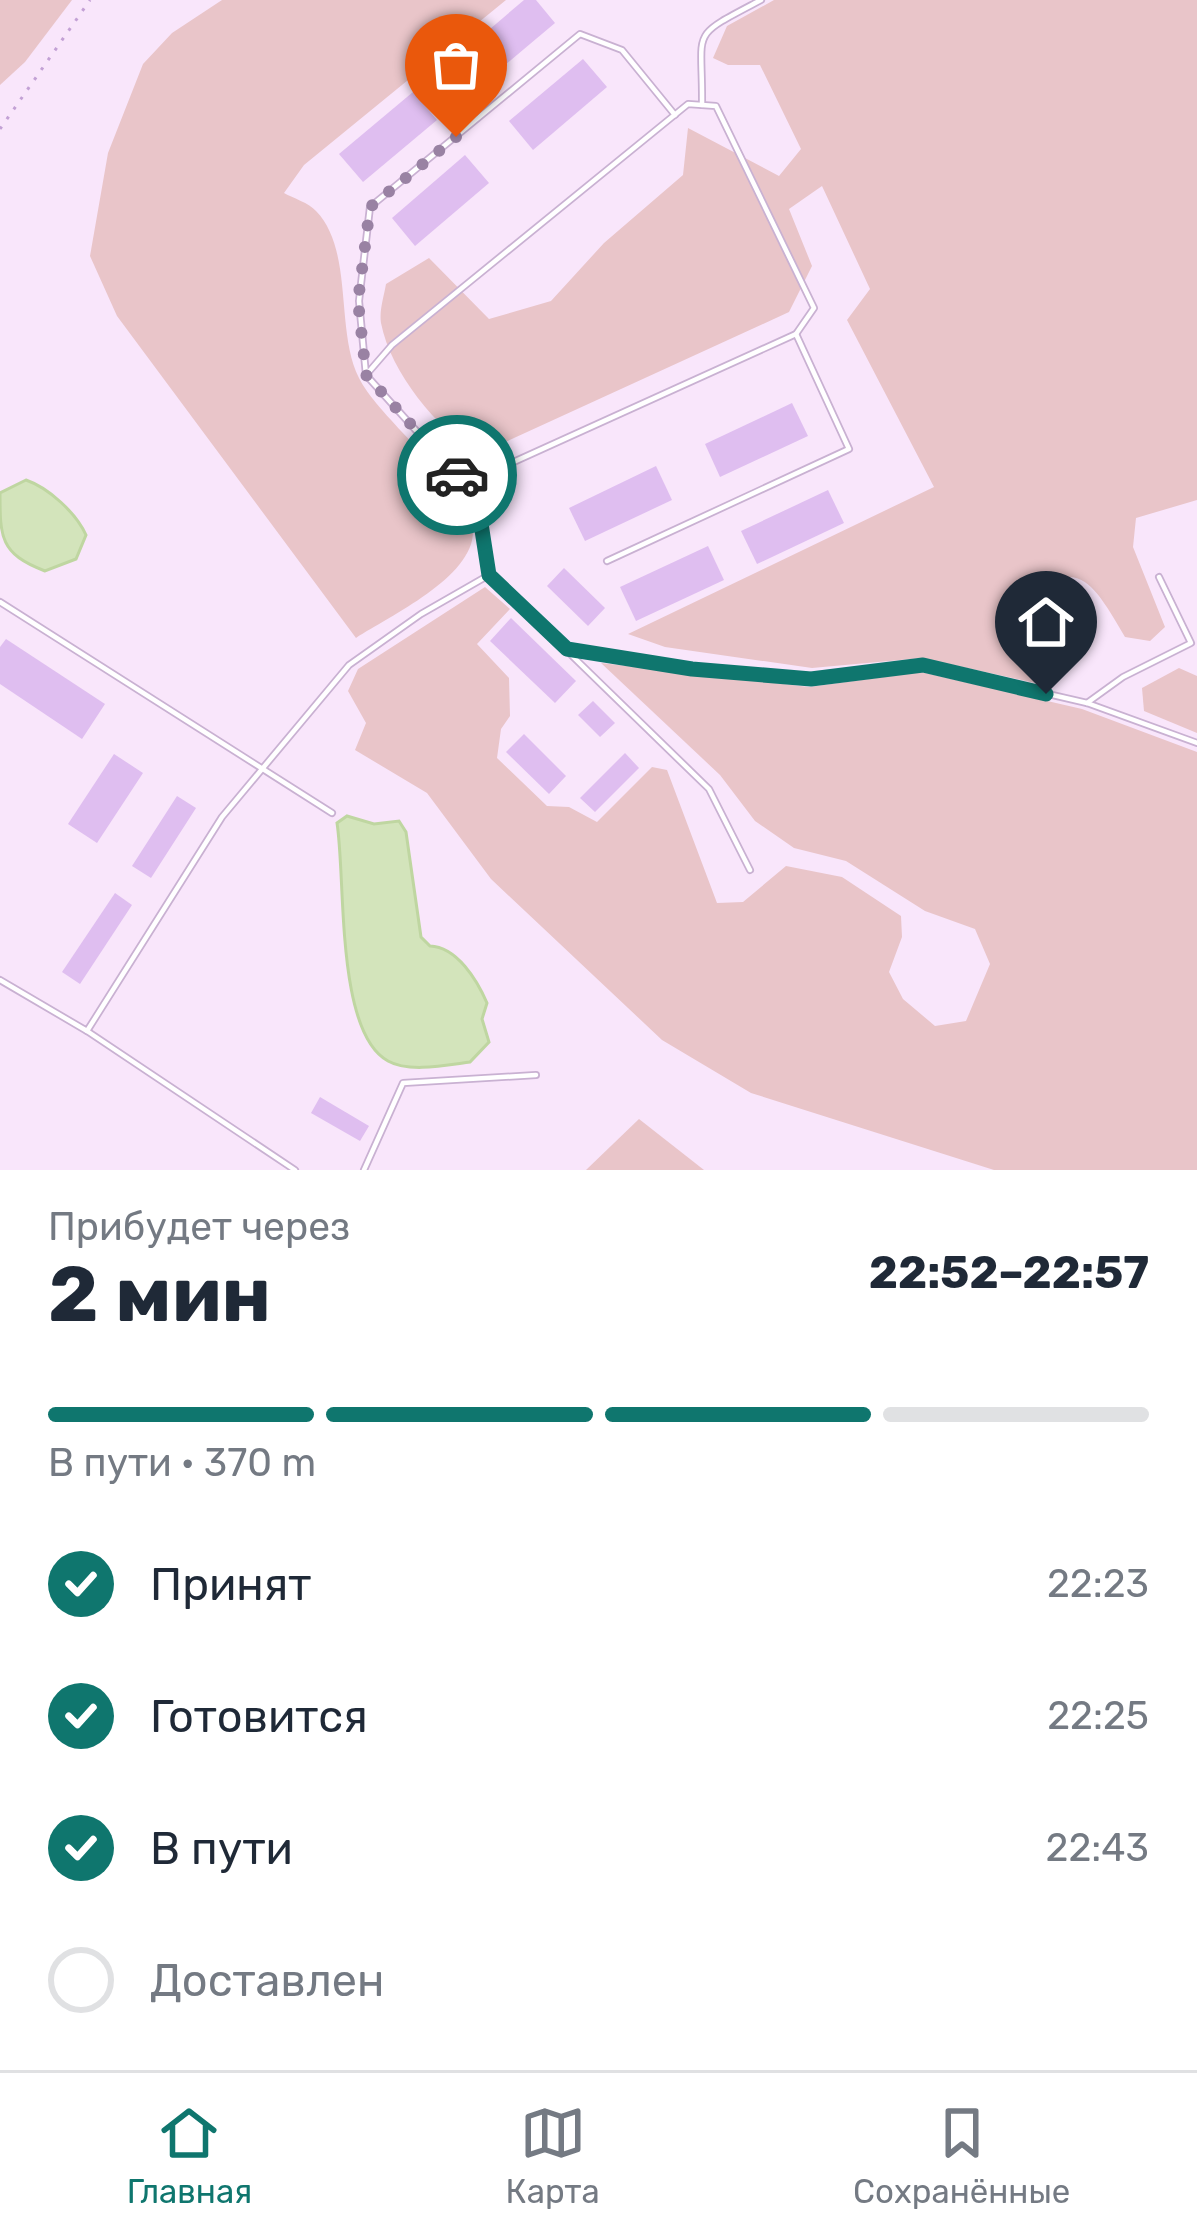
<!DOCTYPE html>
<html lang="ru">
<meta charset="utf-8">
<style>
:root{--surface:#fff;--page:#f6f6f7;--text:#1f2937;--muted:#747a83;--line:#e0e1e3;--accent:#0f766e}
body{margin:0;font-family:Rubik,sans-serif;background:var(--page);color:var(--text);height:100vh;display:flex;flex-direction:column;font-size:45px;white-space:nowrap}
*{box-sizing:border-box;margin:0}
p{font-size:39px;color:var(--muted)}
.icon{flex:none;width:66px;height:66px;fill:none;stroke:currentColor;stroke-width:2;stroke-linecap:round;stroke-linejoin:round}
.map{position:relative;height:1170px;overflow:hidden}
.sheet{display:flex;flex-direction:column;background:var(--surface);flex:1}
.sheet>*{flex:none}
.pin{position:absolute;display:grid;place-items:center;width:102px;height:102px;color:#fff;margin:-123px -51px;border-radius:50% 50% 50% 0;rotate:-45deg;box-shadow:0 0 12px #0007}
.pin .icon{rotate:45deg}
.courier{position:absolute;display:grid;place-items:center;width:120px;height:120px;margin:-60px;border:9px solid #0f766e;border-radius:50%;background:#fff;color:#222;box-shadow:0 3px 15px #0007}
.summary em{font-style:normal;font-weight:700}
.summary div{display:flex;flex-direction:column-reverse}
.summary{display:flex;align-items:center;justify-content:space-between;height:204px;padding:0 48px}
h1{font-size:78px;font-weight:700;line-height:90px}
.bar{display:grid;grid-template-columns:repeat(4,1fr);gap:18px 12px;align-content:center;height:144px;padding:0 48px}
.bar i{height:15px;border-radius:9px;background:var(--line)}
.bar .on{background:var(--accent)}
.bar p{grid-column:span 4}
ol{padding:0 48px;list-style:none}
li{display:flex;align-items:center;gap:36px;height:132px}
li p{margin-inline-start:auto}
li .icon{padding:12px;border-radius:50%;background:var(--accent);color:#fff;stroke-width:4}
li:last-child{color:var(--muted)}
li i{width:66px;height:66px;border:6px solid var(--line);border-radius:50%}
.dock{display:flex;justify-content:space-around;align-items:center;height:168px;border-top:3px solid var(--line);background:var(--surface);font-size:33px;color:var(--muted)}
.dock a{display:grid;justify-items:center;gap:6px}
.dock .on{color:var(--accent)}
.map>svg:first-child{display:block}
</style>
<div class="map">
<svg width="1197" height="1170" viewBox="0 0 1197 1170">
<rect width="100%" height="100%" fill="#f9e6fb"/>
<g fill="#e9c5c9">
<polygon points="0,0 72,0 25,62 0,85"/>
<path d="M222 0H506L304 165 284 193C293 198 309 203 316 211 354 250 335 331 359 378 379 419 472 490 473 531 474 577 390 616 356 638L117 316 90 256 108 153 143 64 172 33Z"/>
<path d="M774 0H1197V500L1136 518 1133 547 1165 627 1150 641 1125 637C1094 585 1077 549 1022 606L1026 630 1018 659 1053 687 922 658 812 668 665 647 628 634 934 487 847 320 870 289 822 186 789 209 812 266 789 312 477 455C437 427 391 374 381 323 379 311 384 296 386 284L429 258 489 319 551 301 604 243 683 175 688 128 779 176 801 149 760 65H728L713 58 727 26Z"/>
<polygon points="485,587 510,609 477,644 509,678 510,716 501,729 497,758 547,806 569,807 597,822 652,767 667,770 717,903 743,902 786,866 842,877 901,916 902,937 889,972 903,999 935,1026 966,1021 990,964 975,929 925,911 846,861 794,848 755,821 720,775 601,663 809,687 921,672 1082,709 1197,752 1197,1170 994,1170 751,1093 662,1040 491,879 427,793 355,750 366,723 348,691 358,669"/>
<polygon points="1179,668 1197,676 1197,733 1144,711 1142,688"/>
<polygon points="639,1119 704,1170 586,1170"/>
</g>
<g fill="#d3e4bb" stroke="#bfd6a1" stroke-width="3">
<path d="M26 480C49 488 76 513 86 535L76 559 45 571C0 554 0 537 0 493Z"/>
<path d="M347 816 374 824 399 821 406 832 421 937 430 946C457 947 477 980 487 1003L482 1019 489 1042 470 1062C447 1065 409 1073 388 1061 335 1032 346 879 337 823Z"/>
</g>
<g fill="#dfbef0">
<polygon points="524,0 536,0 555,23 481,85 457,57"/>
<polygon points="583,59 607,87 533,150 509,121"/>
<polygon points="413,92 437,120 363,182 339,154"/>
<polygon points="465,155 489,183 415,246 392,218"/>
<polygon points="792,403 808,436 720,477 705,444"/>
<polygon points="656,466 672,500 585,541 569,508"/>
<polygon points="828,490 844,523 757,564 741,531"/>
<polygon points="708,546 724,580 636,621 620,587"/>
<polygon points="564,568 605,608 588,626 547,586"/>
<polygon points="511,618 576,681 555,703 490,641"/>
<polygon points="6,639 105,704 82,739 0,684 0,647"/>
<polygon points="593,701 615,723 600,737 578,715"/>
<polygon points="524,734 566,776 549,794 506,752"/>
<polygon points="625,753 639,768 595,812 580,798"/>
<polygon points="114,754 143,773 97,843 68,824"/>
<polygon points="177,796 196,808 151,878 132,866"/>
<polygon points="115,893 132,905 80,984 62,972"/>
<polygon points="320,1097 369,1126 360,1141 311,1113"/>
</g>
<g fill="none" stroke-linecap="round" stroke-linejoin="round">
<g stroke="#c9b1d2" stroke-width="8">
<g id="service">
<path d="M702 105C703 27 687 39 761 0"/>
<polyline points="366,375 359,301 370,207 580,34 622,50 675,115"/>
<polyline points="465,484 796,334 814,308 716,106 688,104 392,345 366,375 477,498 489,575"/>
<polyline points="607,561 849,449 796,334"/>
<polyline points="0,602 332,813"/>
<polyline points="567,648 691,669 811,679 923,665 1087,703 1197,743"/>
<polyline points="1087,703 1123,677 1191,643 1159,577"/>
<polyline points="0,980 87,1031 222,817 349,665 421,614 489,575 709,789 750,870"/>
<polyline points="87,1031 295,1170"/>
<polyline points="364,1170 403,1083 536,1075"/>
</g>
</g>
<polyline stroke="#c3a1d5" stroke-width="3" stroke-dasharray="3 9" stroke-linecap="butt" points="0,129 90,0"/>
<use href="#service" stroke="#fff" stroke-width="4.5"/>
</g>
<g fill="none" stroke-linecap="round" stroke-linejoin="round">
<polyline stroke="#9982a3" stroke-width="12" stroke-dasharray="0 21.6" points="456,137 370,207 358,301 366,375 457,475"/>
<polyline stroke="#0f766e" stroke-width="15" points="457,475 477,498 489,575 567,649 692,669 811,679 923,665 1046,694"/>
</g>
</svg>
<div class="pin" style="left:456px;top:137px;background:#ea580c"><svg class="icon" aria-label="bag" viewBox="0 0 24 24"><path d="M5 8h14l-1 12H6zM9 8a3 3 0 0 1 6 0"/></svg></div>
<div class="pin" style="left:1046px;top:694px;background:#1f2937"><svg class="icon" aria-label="home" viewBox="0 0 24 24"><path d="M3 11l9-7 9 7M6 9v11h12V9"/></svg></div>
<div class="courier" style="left:457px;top:475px"><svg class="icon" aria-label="car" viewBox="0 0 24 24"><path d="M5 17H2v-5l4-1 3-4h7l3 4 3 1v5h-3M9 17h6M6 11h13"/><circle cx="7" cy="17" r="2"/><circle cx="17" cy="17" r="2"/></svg></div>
</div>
<section class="sheet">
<div class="summary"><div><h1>2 мин</h1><p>Прибудет через</p></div><em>22:52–22:57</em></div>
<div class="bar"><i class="on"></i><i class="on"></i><i class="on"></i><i></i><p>В пути · 370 m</p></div>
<ol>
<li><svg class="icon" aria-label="check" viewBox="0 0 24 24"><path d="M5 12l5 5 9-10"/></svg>Принят<p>22:23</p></li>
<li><svg class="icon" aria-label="check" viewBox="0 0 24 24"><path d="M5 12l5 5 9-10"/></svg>Готовится<p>22:25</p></li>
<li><svg class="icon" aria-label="check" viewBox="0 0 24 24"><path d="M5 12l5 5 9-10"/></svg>В пути<p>22:43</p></li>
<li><i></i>Доставлен</li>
</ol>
</section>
<nav class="dock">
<a class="on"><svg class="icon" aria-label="home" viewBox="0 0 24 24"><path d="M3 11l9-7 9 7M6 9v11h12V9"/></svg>Главная</a>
<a><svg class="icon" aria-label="map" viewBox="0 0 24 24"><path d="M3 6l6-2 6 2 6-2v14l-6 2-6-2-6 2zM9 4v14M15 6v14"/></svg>Карта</a>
<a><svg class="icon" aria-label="saved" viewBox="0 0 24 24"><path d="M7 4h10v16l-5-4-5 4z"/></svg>Сохранённые</a>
</nav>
